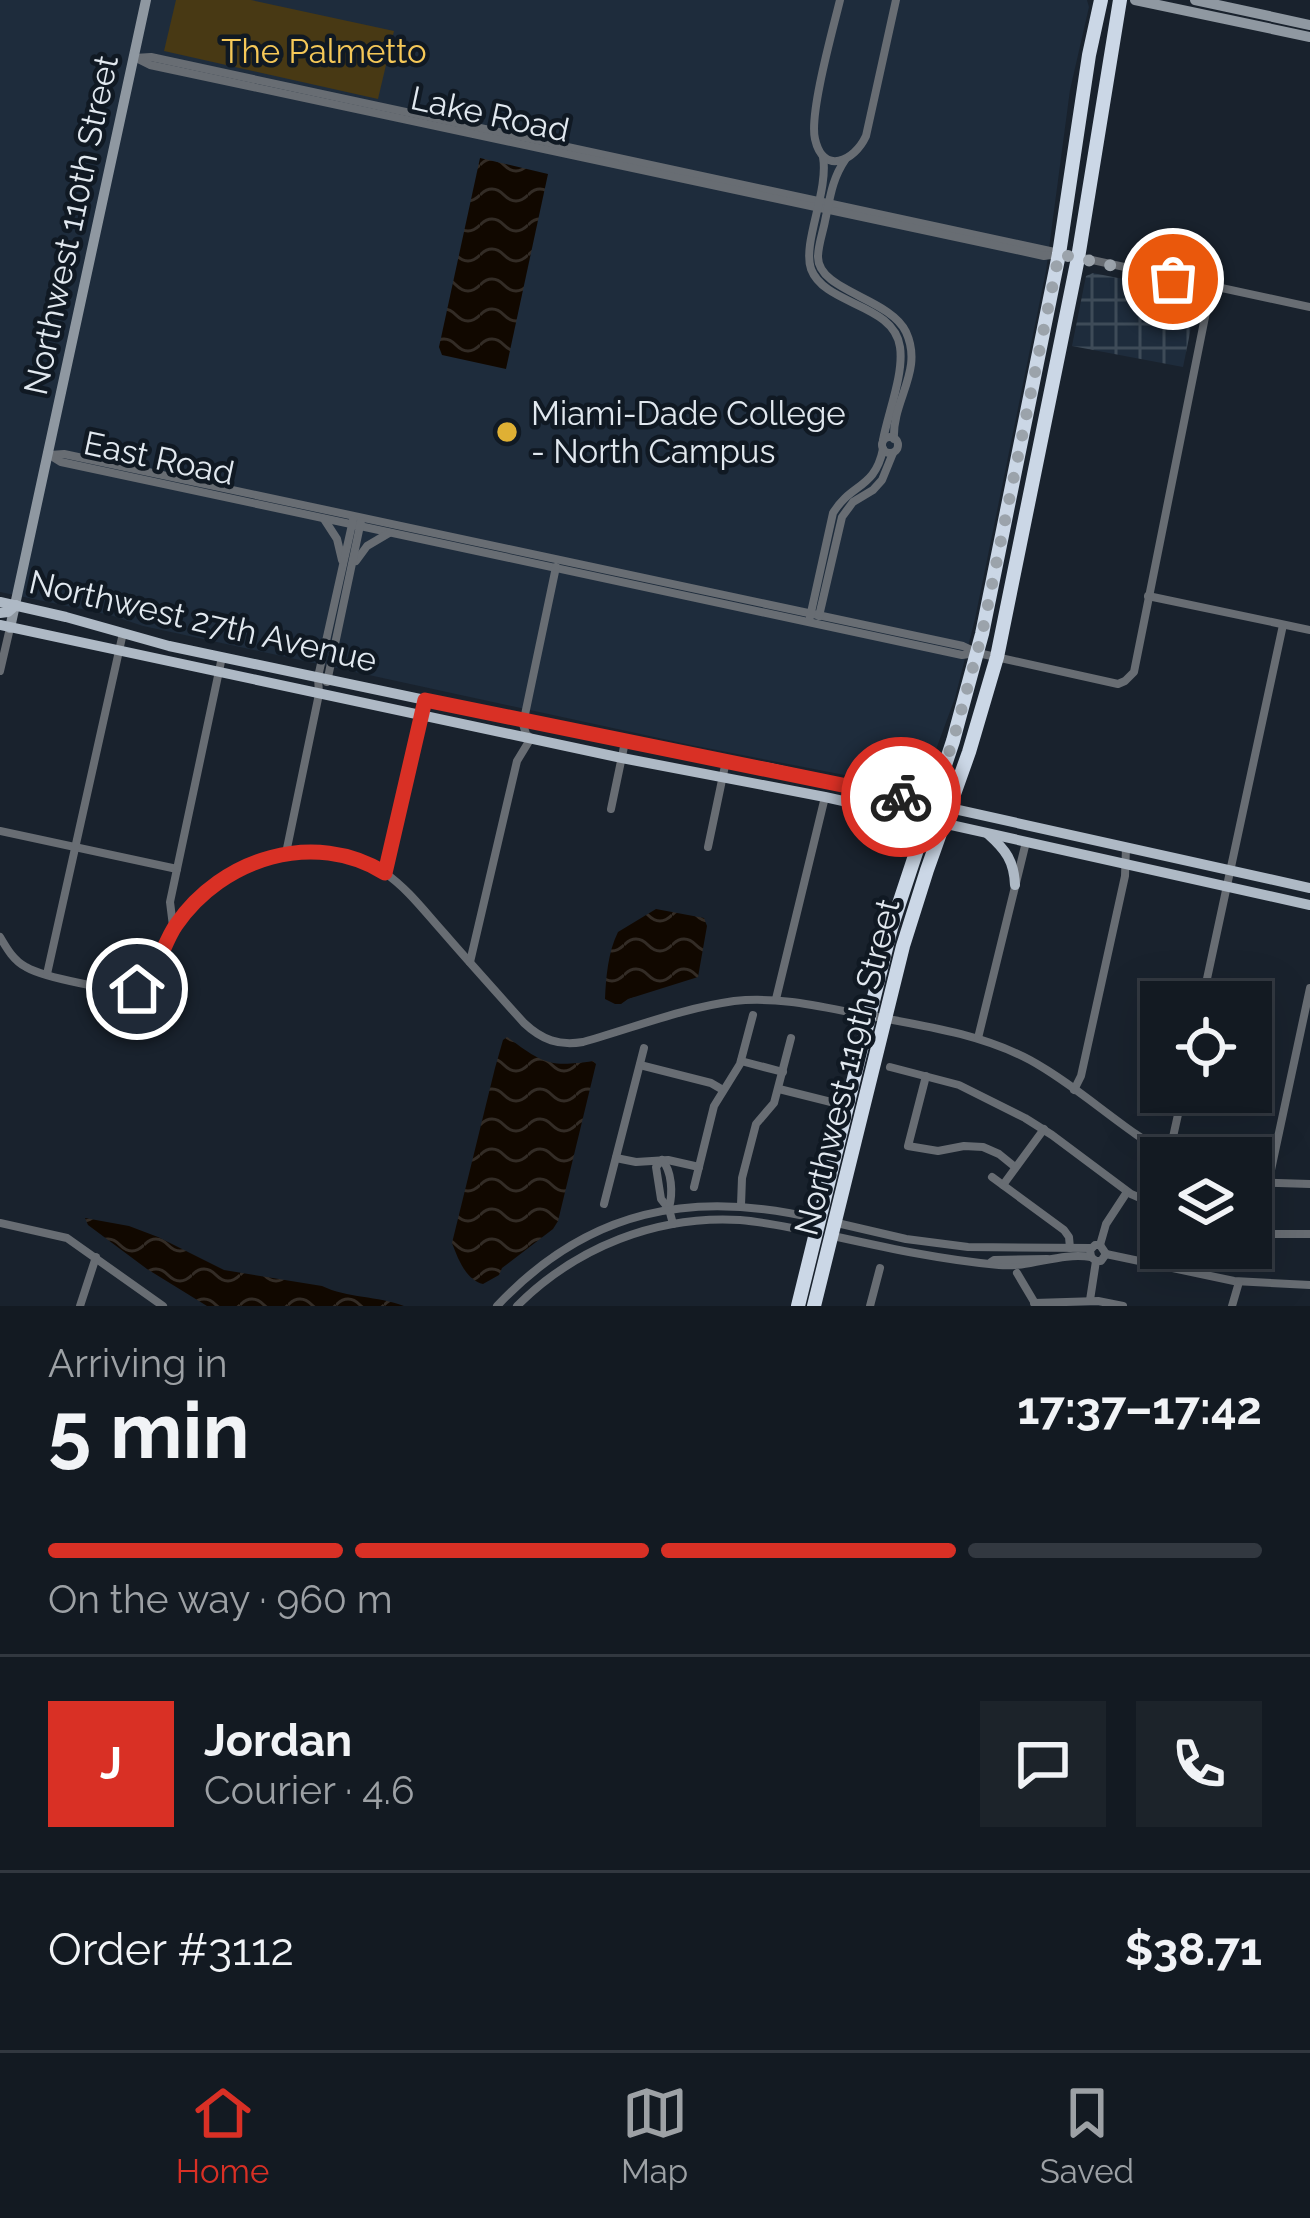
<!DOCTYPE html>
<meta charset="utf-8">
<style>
:root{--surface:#131a22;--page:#1c232a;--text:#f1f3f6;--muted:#9da1a5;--line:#323840;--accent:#d93025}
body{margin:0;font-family:Raleway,sans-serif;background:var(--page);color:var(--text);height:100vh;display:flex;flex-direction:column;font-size:45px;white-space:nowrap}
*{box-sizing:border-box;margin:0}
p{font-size:39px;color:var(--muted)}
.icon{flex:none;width:66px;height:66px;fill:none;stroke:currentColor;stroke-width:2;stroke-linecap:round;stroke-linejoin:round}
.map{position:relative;height:1306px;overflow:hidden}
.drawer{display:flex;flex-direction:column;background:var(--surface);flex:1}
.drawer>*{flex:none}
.fabs{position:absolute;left:1140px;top:981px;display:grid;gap:24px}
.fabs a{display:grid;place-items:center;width:132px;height:132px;border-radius:0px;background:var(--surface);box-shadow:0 12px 48px #0002,0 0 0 3px var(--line);font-size:60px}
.pin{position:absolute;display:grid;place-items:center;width:102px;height:102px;color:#fff;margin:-51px;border:6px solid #fff;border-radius:50%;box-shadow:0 3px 12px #0007}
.courier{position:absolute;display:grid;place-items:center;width:120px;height:120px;margin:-60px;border:9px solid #d93025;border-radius:50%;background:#fff;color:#222;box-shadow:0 3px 15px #0007}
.summary em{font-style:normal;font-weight:700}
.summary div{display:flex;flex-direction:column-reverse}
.summary{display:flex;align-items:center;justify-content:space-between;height:204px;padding:0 48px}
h1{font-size:78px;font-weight:700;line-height:90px}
.bar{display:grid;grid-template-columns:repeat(4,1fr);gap:18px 12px;align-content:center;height:144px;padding:0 48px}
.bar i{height:15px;border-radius:9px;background:var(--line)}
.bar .current{background:var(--accent)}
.bar p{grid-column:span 4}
.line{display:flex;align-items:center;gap:30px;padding:0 48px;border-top:3px solid var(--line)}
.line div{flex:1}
.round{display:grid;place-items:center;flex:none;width:126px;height:126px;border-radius:0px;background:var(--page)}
.dock{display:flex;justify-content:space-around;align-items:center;height:168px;border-top:3px solid var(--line);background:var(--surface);font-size:33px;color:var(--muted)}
.dock a{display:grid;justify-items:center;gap:6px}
.dock .current{color:var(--accent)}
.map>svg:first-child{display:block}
</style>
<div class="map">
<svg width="1310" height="1306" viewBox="0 0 1310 1306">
<defs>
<pattern id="industrial-grid" width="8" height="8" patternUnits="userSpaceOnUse" patternTransform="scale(3)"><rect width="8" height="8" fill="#1e2c3c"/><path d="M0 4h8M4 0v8" fill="none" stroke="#3e4b58"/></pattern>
<pattern id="water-waves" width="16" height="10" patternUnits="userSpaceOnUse" patternTransform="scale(3)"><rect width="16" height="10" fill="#110800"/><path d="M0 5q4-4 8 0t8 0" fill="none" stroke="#332c26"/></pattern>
</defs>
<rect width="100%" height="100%" fill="#19222d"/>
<polygon fill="#1e2c3c" points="0,0 1087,0 1089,7 1070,90 1046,271 975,619 955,698 924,782 916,789 691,745 143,626 110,615 0,592"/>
<polygon fill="url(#industrial-grid)" points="1093,273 1198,294 1183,367 1072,346 1086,276"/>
<polygon fill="#483914" points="176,0 251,0 394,31 378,99 164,51"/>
<g fill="url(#water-waves)">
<polygon points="480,158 548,174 506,369 442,355 439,347"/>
<path d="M656 909 704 918 707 926 698 977 628 999 621 1004H615L605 999C606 977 608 952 618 932Z"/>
<path d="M507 1037C542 1062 547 1068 593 1061L596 1064 558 1221 553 1229 502 1268 499 1275 483 1284C466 1280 458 1259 452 1243L495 1068 503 1040Z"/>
<path d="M85 1218 129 1226 158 1237 224 1270 322 1286C347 1298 378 1296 404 1306H207L147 1269 88 1225Z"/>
</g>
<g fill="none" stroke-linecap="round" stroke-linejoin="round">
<g stroke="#686d73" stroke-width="8">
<path d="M840 0C833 29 809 114 815 139 823 175 854 162 866 136L896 0"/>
<polyline points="134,58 151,57 1310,307"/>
<polyline points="136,58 150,65 1044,256 1058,254"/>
<path d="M823 157C829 191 802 243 811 269 825 306 894 303 900 347 904 374 888 413 883 440"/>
<path d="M845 160C832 179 830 198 825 221 823 232 818 245 818 257 818 291 890 298 906 332 924 371 892 400 894 439"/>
<circle cx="890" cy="445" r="8"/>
<polyline points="50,455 64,454 963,646 978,653 1118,684 1125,681 1134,672 1211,287"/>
<polyline points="53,457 61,462 962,655 976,653"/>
<polyline points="324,519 337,539 342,560"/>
<polyline points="356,561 367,546 389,533"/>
<polyline points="1148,596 1310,630"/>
<polyline points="819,616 842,517 853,502 873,490 882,480 893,453"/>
<path d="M810 617 833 513C851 483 875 489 883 449"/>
<polyline points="0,671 10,628"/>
<polyline points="327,682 361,521"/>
<polyline points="611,809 625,742"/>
<polyline points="0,831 177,869"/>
<polyline points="708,847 726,761"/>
<polyline points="286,853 319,694 318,677 353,520"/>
<polyline points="385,873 425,700"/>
<polyline points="173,926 170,902 222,657"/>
<path d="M0 937C7 949 14 961 26 967 45 978 113 991 135 990 153 980 155 962 164 944 172 928 184 912 197 899 247 853 326 832 385 873 408 889 425 912 444 933 470 963 497 993 524 1023 542 1040 559 1046 583 1042 633 1028 683 1008 734 1001 782 996 825 1008 871 1016 925 1026 981 1034 1030 1060 1081 1088 1122 1130 1174 1158"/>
<polyline points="470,962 517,761 531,738 526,734 523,724 556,567"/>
<polyline points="47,974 123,633"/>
<polyline points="776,999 825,797"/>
<polyline points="1202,1002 1283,625"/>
<polyline points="978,1038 1026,842"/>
<polyline points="741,1061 783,1072"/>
<polyline points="640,1065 711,1083 723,1090"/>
<polyline points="890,1067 959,1085 1025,1118 1052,1135 1131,1194 1161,1207"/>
<polyline points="926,1076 908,1146 938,1151 964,1146 983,1147 999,1154 1015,1167"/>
<polyline points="779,1089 847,1106"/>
<polyline points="1074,1090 1081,1076 1125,876 1126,847"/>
<polyline points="1169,1155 1183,1092"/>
<polyline points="616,1158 636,1162 668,1160 699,1167"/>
<polyline points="662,1160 656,1167 661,1199 669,1209 673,1224"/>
<path d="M662 1160C672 1171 673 1193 669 1208"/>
<polyline points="992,1177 1064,1230 1069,1237 1070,1248"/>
<polyline points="1251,1182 1310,1184"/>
<polyline points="1268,1184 1310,988"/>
<polyline points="1003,1185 1044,1129"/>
<polyline points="694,1187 714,1106 740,1064 753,1015"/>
<polyline points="604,1204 644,1048"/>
<polyline points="741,1205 742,1178 756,1124 774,1103 791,1038"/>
<polyline points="0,1223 67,1238 163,1306"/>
<polyline points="837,1223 906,1239 968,1247 1091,1248"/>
<polyline points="1251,1234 1310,1234"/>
<path d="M833 1236C888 1248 942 1260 999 1265 1031 1268 1059 1252 1091 1257"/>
<polyline points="1100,1245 1106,1224 1127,1192"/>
<polyline points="1106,1254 1234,1281 1310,1285"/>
<polyline points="991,1262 994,1260 1047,1259"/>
<polyline points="1017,1273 1036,1305"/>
<polyline points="1090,1300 1096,1261 1091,1257 1090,1250 1095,1245 1100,1245 1106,1254 1101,1261 1096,1261"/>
<polyline points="1034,1303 1098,1301 1123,1306"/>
<polyline points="80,1306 96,1257"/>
<path d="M497 1306C588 1209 692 1189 818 1219"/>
<path d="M517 1306C576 1247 657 1215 740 1220 766 1222 790 1228 815 1232"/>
<polyline points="870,1306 880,1268"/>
<polyline points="1232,1306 1239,1282"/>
</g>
<g stroke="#8f98a1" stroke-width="10">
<polyline points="1135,0 1310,37"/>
<polyline points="1195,0 1310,25"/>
<polyline points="10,628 146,0"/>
</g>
<g stroke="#aeb9c5" stroke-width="10">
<polyline points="0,602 66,617 169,646 653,748 769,768 1310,888"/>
<polyline points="0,613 8,612 16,605"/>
<polyline points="0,625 622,758 825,797 1310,905"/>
<path d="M988 834C1006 850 1014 861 1015 885"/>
</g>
<g stroke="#cbd7e6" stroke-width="14">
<polyline points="798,1306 891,928 953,741 982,634 1059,254 1089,55 1101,0"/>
<polyline points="814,1306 903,946 927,870 969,752 997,657 1078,258 1120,0"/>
</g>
</g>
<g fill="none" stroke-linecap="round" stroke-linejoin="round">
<polyline stroke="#9ba3ab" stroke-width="12" stroke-dasharray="0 21.6" points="901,797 932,803 953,741 982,634 1059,254 1173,279"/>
<path stroke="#d93025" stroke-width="15" d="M137 989C158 975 162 945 176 925 222 858 314 829 385 873L425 700 901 797"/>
</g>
<circle fill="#dfb034" stroke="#101923" stroke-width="4.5" cx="507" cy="432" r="12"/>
<g text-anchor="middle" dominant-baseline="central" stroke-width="9" stroke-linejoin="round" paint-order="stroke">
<g font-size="33" fill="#f5c858" stroke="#101923">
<text x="324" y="51">The Palmetto</text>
</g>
<g font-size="33" fill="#e1e8ef" stroke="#101923">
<text transform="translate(490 114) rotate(12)">Lake Road</text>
<text transform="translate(71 225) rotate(-78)">Northwest 110th Street</text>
<text transform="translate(159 458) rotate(12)">East Road</text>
<text transform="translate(203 621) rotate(13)">Northwest 27th Avenue</text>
<text transform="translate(847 1067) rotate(-76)">Northwest 119th Street</text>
</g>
<g font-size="33" fill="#e1e8ef" stroke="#101923" text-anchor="start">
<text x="531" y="413">Miami-Dade College<tspan x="531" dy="38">- North Campus</tspan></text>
</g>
</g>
</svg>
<div class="fabs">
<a><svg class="icon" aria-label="locate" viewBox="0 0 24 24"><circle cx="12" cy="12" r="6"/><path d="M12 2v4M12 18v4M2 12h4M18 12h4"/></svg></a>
<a><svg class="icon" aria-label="layers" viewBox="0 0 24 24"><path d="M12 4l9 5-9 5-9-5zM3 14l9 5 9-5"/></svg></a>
</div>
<div class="pin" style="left:1173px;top:279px;background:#ea580c"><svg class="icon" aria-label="bag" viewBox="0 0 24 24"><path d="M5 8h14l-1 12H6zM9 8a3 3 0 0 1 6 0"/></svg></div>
<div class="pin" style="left:137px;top:989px;background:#1f2937"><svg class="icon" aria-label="home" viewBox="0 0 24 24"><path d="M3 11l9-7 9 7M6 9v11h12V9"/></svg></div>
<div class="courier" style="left:901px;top:797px"><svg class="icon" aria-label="bike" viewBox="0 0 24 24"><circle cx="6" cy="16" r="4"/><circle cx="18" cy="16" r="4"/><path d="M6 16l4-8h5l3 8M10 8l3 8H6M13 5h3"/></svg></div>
</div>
<section class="drawer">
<div class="summary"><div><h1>5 min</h1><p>Arriving in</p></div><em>17:37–17:42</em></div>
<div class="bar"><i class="current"></i><i class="current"></i><i class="current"></i><i></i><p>On the way · 960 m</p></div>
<div class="line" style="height:216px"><b class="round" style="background:var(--accent);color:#fff">J</b><div><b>Jordan</b><p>Courier · 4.6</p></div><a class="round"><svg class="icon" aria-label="chat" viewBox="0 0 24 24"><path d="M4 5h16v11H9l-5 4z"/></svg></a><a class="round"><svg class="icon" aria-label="phone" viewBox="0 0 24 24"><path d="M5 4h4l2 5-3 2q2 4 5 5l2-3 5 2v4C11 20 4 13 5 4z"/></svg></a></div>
<div class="line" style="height:156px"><div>Order #3112</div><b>$38.71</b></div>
</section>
<nav class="dock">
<a class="current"><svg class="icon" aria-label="home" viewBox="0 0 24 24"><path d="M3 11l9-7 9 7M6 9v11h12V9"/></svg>Home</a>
<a><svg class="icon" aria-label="map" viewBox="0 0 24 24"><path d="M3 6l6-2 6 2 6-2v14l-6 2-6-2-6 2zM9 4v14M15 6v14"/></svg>Map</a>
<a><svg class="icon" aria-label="saved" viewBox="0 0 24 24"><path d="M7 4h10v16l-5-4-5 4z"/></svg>Saved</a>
</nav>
